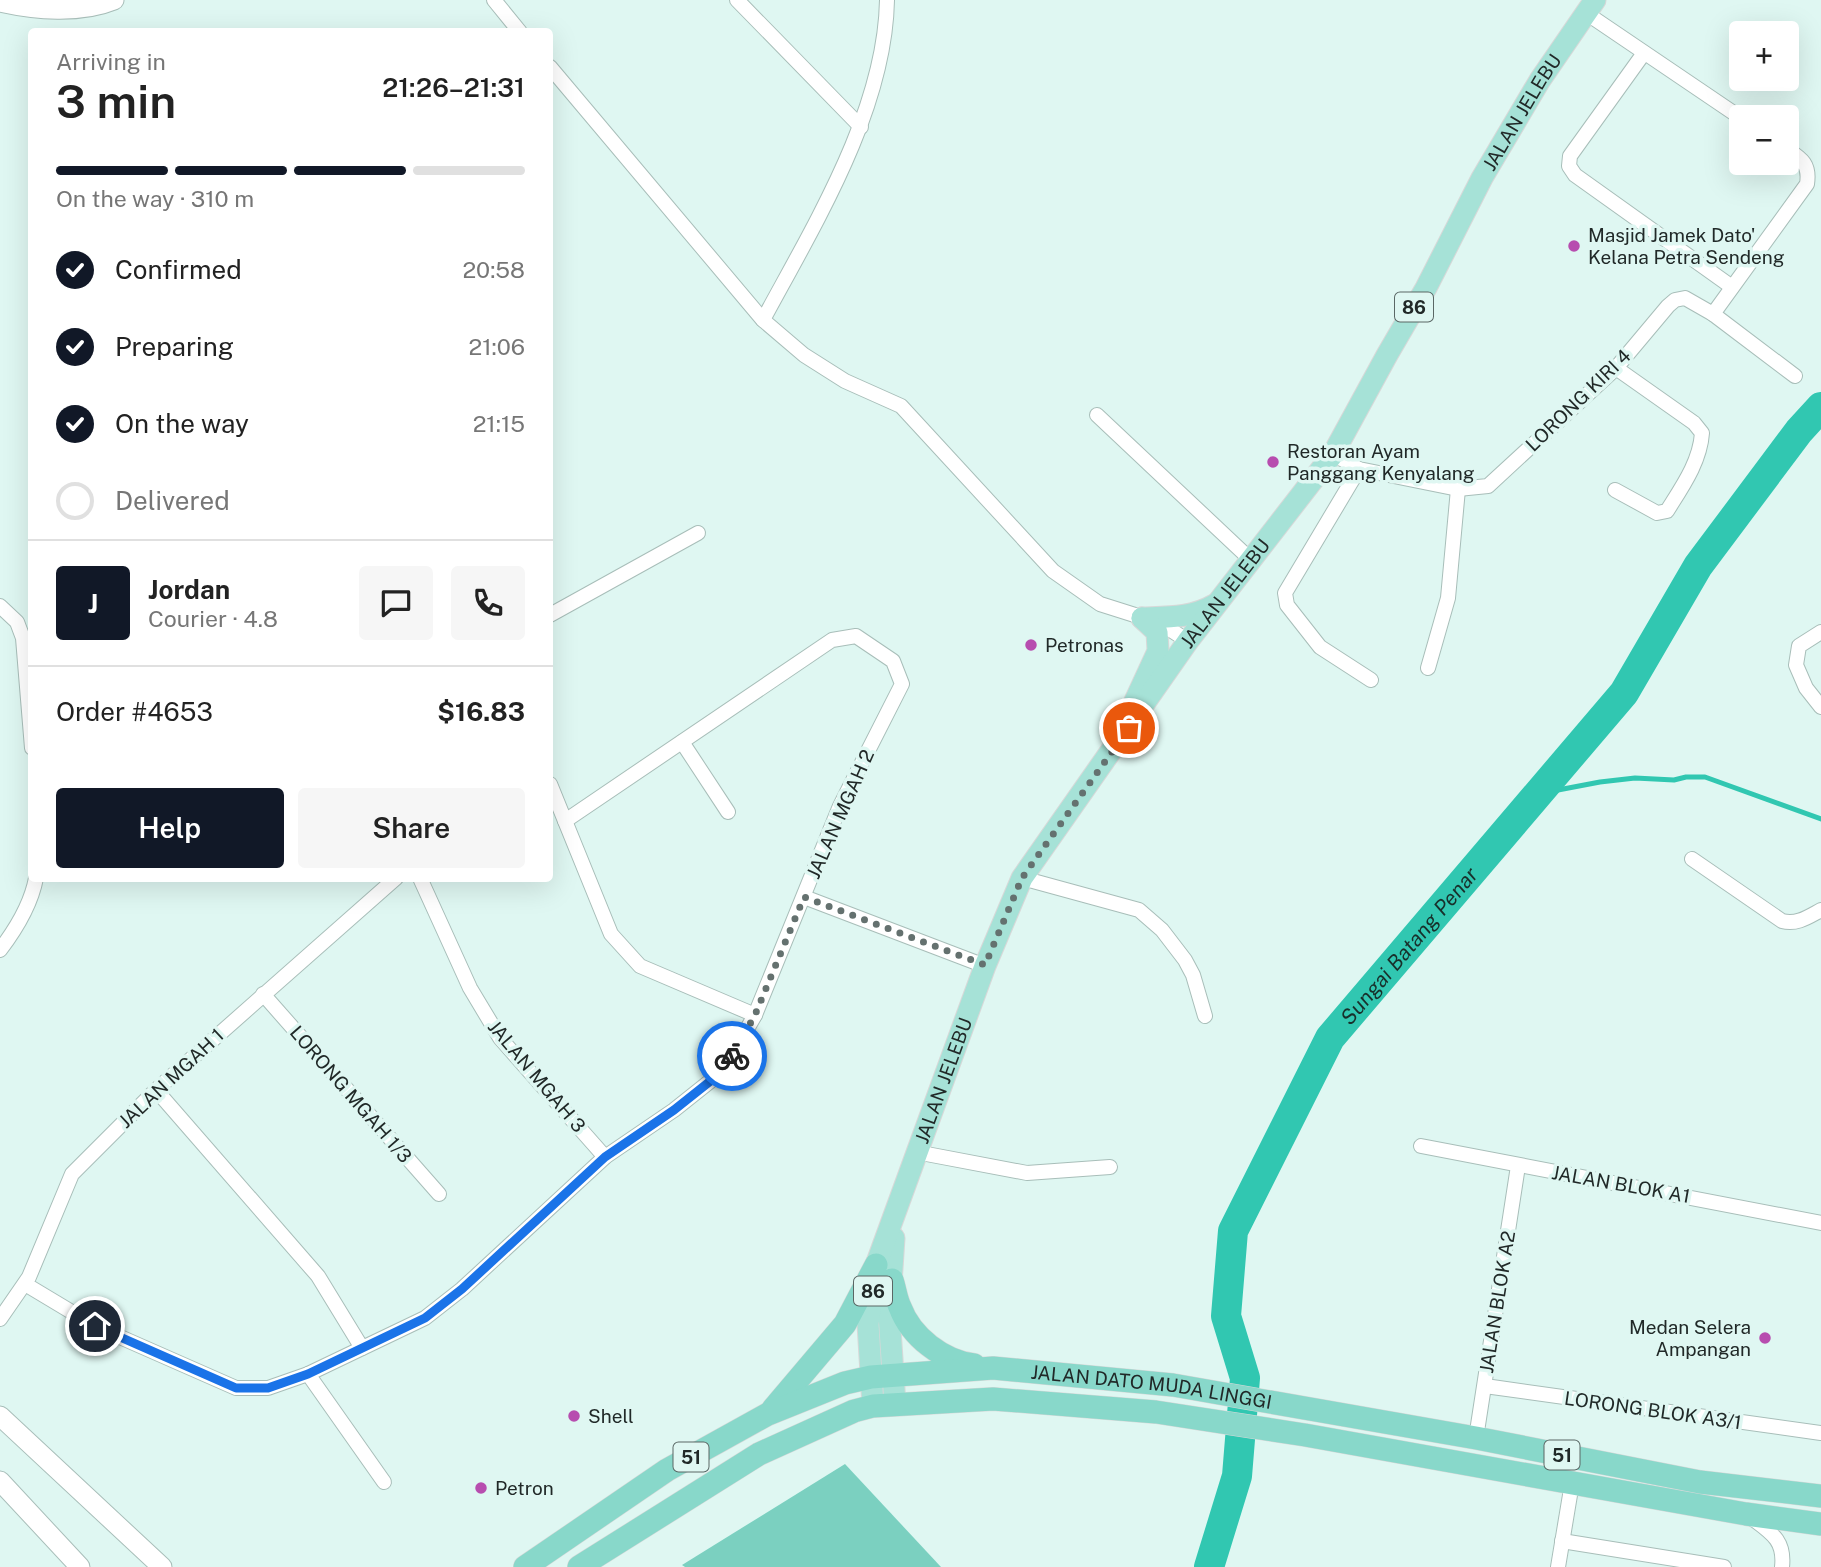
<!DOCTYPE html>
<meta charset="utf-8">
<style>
:root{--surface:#fff;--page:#f6f6f6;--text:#222;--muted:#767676;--line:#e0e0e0;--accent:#111827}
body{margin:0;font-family:"Public Sans",sans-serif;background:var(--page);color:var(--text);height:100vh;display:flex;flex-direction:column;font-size:26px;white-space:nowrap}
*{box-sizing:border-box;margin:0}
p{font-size:23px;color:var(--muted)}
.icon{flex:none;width:38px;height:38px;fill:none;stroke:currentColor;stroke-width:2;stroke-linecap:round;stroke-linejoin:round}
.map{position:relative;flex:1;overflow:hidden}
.sheet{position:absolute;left:28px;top:28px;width:525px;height:854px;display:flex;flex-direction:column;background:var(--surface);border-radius:7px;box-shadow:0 7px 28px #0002}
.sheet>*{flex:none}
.fabs{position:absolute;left:1729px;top:21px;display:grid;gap:14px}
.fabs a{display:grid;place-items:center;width:70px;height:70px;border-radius:7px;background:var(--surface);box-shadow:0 7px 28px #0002;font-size:35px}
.pin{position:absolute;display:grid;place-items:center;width:60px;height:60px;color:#fff;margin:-30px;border:4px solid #fff;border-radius:50%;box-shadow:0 2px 7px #0007}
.courier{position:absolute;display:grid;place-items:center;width:70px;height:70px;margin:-35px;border:5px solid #1a73e8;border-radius:50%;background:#fff;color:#222;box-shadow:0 2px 9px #0007}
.head em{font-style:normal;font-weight:600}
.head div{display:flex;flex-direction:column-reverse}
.head{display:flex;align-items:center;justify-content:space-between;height:119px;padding:0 28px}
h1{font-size:46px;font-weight:600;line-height:52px}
.bar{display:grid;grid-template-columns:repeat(4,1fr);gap:10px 7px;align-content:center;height:84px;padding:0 28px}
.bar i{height:9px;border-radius:5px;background:var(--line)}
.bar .current{background:var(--accent)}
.bar p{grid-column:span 4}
.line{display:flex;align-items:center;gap:18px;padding:0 28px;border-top:2px solid var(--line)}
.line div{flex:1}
.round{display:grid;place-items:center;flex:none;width:74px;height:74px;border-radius:7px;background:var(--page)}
ol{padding:0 28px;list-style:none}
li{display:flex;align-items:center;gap:21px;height:77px}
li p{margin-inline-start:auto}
li .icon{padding:7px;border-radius:50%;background:var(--accent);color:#fff;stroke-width:4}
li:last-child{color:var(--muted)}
li i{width:38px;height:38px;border:4px solid var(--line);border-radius:50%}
.primary-button{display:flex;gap:14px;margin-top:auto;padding:14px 28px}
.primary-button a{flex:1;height:80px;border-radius:7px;background:var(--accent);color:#fff;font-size:28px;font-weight:600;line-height:80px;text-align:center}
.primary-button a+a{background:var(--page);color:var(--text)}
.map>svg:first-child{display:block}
</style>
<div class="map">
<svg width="1821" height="1567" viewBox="0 0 1821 1567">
<rect width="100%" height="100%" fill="#dff7f2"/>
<polygon fill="#7bd0c0" points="845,1464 941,1567 685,1567 682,1565"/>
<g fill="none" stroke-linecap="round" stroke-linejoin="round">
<polyline stroke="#31c7b1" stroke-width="5" points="1537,794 1600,782 1635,778 1674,780 1686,777 1705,777 1821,819"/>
<path stroke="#31c7b1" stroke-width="30" id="s1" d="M1209 1567 1237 1476 1245 1378 1226 1316 1233 1231 1330 1038 1624 693 1698 566 1799 431 1821 407"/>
<g stroke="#a8beb9" stroke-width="16">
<g id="minor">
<polyline points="494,0 520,32"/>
<polyline points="737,0 861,127"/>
<polyline points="1586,13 1741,118"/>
<polyline points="1644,53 1570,156 1569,166 1575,175 1732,287"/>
<polyline points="550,67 763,320 804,355 845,381 901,406 1053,571 1100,604 1160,623 1188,641"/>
<path d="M1713 314 1807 184C1810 164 1802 159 1787 149"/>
<path d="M763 320C814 225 885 111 887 0"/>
<polyline points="1097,415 1251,560"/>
<polyline points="1333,454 1359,469 1458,489 1488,486 1616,368 1668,306 1675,300 1685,298 1713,314 1795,376"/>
<polyline points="1359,469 1285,593 1287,605 1320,647 1371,680"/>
<path d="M1615 490 1657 513 1667 511C1682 487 1700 462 1702 433L1694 423 1616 368"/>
<polyline points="0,606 17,622 23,638 32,748"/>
<polyline points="550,615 698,533"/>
<polyline points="1821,632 1799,646 1796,665 1806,688 1821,707"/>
<polyline points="1428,668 1448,598 1458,489"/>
<polyline points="682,742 728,812"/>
<polyline points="550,784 611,934 640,966 755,1015"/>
<path d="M1692 859 1782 921C1797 925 1808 917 1821 910"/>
<polyline points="420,878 470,988 500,1038 605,1157"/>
<polyline points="1022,878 1139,910 1162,930 1185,960 1193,975 1205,1016"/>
<polyline points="804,897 985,966"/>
<path d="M0 950C16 929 31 905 36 878"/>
<polyline points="263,994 439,1194"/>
<polyline points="156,1090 318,1276 362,1348"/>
<polyline points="1421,1146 1821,1223"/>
<polyline points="916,1152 1027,1173 1110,1167"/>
<polyline points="25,1284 95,1326 236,1388 268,1388 308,1374 425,1318 462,1289 605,1157 674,1110 723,1071 755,1015 840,806 902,684 893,661 856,636 832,640 565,821"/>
<polyline points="0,1319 29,1277 72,1174 156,1090 396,878"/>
<polyline points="308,1374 384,1482"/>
<polyline points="1485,1386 1821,1433"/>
<polyline points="1476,1438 1518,1166"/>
<path d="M1753 1519C1772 1533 1785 1541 1782 1567"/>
<polyline points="1562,1541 1724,1567"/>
<polyline points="1558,1567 1572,1483"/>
</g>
</g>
<g stroke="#a8beb9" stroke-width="21">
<g id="secondary">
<path d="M0 2C35 10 80 14 114 0"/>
<polyline points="0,1416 162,1567"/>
<polyline points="0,1481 80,1567"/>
</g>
</g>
<g stroke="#d7d8d8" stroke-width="23">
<g id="primary">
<path d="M1142 618C1167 617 1192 618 1214 605"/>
<polyline points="1134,703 1158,651 1157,632 1142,618"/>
<polyline points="894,1238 889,1314 895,1404"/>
<path id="s2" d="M873 1406 868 1324 876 1265 985 966 1022 878 1188 641 1333 454 1387 355 1426 288 1482 178 1540 80 1595 0"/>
</g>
</g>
<g stroke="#d7d8d8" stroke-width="24">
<g id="trunk">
<path d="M892 1280C895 1289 896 1299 900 1307 911 1337 943 1361 974 1365"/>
<polyline points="773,1409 845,1324 876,1265"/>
<path id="s3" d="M525 1567 667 1470 768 1414 845 1383 871 1377 993 1368 1173 1385 1476 1438 1700 1482 1821 1496"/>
<polyline points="579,1567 759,1454 854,1411 873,1406 993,1399 1156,1412 1305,1435 1746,1514 1821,1524"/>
</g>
</g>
<use href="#minor" stroke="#fff" stroke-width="14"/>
<use href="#secondary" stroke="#fff" stroke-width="19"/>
<use href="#primary" stroke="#a6e2d7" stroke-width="21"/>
<use href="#trunk" stroke="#88d8ca" stroke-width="23"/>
</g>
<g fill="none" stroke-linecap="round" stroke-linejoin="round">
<polyline stroke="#64716f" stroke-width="7" stroke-dasharray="0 12.6" points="732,1056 755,1015 804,897 985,965 1022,878 1129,728"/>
<polyline stroke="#1a73e8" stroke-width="9" points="95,1326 236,1388 268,1388 308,1374 425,1318 462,1289 605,1157 674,1110 723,1071 732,1056"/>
</g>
<g fill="#b74daf" stroke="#dff7f2" stroke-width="2.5">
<circle cx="1574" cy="246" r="7"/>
<circle cx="1273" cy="462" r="7"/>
<circle cx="1031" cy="645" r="7"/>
<circle cx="1765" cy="1338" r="7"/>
<circle cx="574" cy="1416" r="7"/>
<circle cx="481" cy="1488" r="7"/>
</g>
<g text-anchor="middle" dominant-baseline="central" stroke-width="7" stroke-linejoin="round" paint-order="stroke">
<g fill="#dff7f2" stroke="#5a6765" stroke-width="2">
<rect x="1395" y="292.5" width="38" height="29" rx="5"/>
<rect x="854" y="1276.5" width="38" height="29" rx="5"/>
<rect x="1544.5" y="1440.5" width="35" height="29" rx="5"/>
<rect x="673.5" y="1442.5" width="35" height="29" rx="5"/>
</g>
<g font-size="18" font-weight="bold" fill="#212928">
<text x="1414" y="307">86</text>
<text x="873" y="1291">86</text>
<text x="1562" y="1455">51</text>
<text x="691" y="1457">51</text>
</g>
<g font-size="19" fill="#212928" stroke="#dff7f2">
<text stroke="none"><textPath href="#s2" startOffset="1472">JALAN JELEBU</textPath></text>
<text transform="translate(1578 400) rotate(-44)">LORONG KIRI 4</text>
<text stroke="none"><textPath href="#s2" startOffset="905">JALAN JELEBU</textPath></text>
<text transform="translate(840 814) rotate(-66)">JALAN MGAH 2</text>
<text transform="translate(537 1076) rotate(50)">JALAN MGAH 3</text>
<text transform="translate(171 1078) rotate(-43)">JALAN MGAH 1</text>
<text stroke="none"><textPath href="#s2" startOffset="338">JALAN JELEBU</textPath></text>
<text transform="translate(351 1094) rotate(49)">LORONG MGAH 1/3</text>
<text transform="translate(1621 1184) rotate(10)">JALAN BLOK A1</text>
<text transform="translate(1497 1302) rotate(-81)">JALAN BLOK A2</text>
<text stroke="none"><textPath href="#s3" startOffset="679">JALAN DATO MUDA LINGGI</textPath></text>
<text transform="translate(1653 1410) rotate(8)">LORONG BLOK A3/1</text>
</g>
<g font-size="19" fill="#212928" stroke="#dff7f2" text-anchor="start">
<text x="1588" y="235">Masjid Jamek Dato'<tspan x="1588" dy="22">Kelana Petra Sendeng</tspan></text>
<text x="1287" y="451">Restoran Ayam<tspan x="1287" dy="22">Panggang Kenyalang</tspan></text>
<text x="1045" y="645">Petronas</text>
<text x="1751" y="1327" text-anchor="end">Medan Selera<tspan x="1751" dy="22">Ampangan</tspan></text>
<text x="588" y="1416">Shell</text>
<text x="495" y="1488">Petron</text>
</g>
<g font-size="21" font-style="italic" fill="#18302b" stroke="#dff7f2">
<text stroke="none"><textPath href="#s1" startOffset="681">Sungai Batang Penar</textPath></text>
</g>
</g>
</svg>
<div class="fabs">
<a>+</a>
<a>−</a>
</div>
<div class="pin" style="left:1129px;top:728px;background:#ea580c"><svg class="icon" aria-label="bag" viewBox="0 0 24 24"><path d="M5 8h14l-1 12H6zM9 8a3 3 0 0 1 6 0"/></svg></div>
<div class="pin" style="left:95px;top:1326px;background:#1f2937"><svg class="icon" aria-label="home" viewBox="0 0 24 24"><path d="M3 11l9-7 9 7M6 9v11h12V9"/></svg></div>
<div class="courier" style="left:732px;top:1056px"><svg class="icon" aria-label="bike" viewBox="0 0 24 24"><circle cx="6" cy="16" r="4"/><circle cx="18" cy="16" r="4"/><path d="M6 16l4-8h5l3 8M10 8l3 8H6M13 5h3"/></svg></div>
<section class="sheet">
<div class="head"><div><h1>3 min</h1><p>Arriving in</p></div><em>21:26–21:31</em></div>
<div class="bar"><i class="current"></i><i class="current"></i><i class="current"></i><i></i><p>On the way · 310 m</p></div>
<ol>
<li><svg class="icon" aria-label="check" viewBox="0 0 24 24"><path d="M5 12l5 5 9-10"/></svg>Confirmed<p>20:58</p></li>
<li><svg class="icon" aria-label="check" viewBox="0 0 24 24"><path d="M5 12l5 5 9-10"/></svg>Preparing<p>21:06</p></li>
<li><svg class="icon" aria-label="check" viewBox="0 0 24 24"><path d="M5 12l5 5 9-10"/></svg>On the way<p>21:15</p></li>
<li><i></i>Delivered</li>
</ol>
<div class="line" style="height:126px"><b class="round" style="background:var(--accent);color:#fff">J</b><div><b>Jordan</b><p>Courier · 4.8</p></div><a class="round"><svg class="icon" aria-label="chat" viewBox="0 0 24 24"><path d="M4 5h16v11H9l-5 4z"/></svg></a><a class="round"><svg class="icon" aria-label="phone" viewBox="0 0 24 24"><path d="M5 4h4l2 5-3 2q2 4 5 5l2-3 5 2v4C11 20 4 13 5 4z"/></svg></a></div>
<div class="line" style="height:91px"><div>Order #4653</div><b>$16.83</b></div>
<div class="primary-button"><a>Help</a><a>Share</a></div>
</section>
</div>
